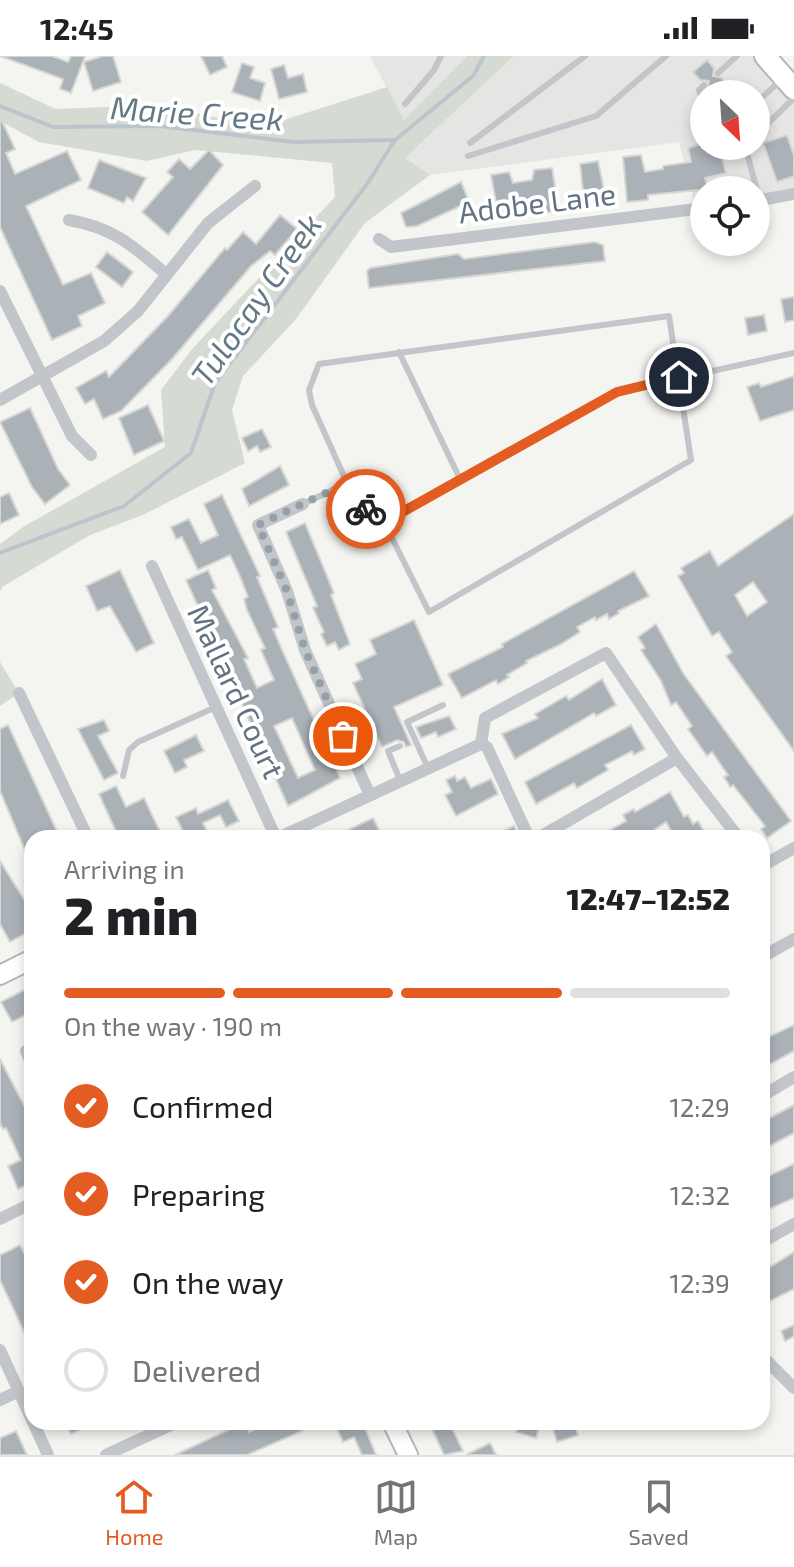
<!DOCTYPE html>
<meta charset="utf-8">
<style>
:root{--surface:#fff;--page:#f6f6f6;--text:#202124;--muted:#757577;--line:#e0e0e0;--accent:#e35c22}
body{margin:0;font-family:"Exo 2",sans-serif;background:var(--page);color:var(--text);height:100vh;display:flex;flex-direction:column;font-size:30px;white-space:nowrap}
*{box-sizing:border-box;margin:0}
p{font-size:26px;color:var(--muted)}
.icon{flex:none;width:44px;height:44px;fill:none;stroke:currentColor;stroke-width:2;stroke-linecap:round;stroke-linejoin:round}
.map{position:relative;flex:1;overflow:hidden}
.side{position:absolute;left:24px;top:774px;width:746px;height:600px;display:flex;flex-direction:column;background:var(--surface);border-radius:24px;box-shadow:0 4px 12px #0003}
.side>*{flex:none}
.needle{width:52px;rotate:155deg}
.tools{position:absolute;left:690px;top:24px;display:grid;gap:16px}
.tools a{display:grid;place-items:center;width:80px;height:80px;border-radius:50%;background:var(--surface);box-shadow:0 4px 12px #0003;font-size:40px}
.pin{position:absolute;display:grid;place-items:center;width:68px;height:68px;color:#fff;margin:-34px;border:4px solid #fff;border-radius:50%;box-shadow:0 2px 8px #0007}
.courier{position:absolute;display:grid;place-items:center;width:80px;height:80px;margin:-40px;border:6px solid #e35c22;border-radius:50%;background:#fff;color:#222;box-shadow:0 2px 10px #0007}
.overview em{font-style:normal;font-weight:800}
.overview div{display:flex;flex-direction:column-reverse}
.overview{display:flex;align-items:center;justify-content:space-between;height:136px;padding:0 40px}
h1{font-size:52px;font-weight:800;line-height:60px}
.bar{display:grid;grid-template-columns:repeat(4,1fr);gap:12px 8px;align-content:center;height:96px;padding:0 40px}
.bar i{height:10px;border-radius:6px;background:var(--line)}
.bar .on{background:var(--accent)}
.bar p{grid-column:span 4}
ol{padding:0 40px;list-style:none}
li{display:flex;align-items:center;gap:24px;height:88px}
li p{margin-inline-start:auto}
li .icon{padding:8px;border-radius:50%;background:var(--accent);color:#fff;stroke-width:4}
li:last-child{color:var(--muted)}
li i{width:44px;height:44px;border:4px solid var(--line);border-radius:50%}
.status{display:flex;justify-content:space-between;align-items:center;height:56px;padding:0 40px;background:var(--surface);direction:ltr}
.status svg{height:22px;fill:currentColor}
.tab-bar{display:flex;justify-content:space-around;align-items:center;height:112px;border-top:2px solid var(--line);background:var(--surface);font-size:22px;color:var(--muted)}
.tab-bar a{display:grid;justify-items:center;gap:4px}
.tab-bar .on{color:var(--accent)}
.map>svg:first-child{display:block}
</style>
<div class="status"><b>12:45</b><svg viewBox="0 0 49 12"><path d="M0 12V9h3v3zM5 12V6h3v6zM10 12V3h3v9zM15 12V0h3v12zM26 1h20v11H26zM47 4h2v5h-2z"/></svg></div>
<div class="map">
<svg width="794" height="1399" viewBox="0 0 794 1399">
<rect width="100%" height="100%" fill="#f4f5f0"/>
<g fill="#e5e6e4" fill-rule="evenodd">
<polygon points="370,0 467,0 404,65"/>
<path d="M514 0H752L794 47V138L760 145 756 134H704V152L696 153 679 86 430 119 404 103ZM704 38H756V90H704Z"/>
</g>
<g fill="#d5dbd2">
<polygon points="467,0 514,0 405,102 430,119 365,167 296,263 243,320 232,354 245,407 143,459 90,479 2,531 0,536 0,488 23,471 165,391 161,334 193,292 335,141 332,107 195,94 147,105 39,86 0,65 0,27 56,53 157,49 238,66 284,64 387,31 404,64"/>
<polygon points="0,606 19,637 0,650"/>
</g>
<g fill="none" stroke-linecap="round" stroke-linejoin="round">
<g stroke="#bbc5cb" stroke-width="4">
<polyline points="0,50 53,71 159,70 293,86 395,84"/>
<polyline points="0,497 124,450 191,397 215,327 367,128 395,84 473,20 484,0"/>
</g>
</g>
<g fill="#aab1b7" stroke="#d6d6d3" stroke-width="2" fill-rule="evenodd">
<polygon points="0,0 52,0 68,6 71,0 85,0 71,37 60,33 63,23"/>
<polygon points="103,0 113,0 121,26 93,35 84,6"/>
<polygon points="201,0 222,0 227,11 210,19"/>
<polygon points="707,4 714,12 713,20 722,22 736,38 712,38 708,34 709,25 700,24 693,16"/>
<polygon points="242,7 254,11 250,22 265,27 260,45 232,36"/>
<polygon points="284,9 288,22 303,18 307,36 279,43 271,13"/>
<polygon points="0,61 15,93 6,97 15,118 67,95 81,124 26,150 63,229 91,217 105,247 78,260 82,270 52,284 0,171"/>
<polygon points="787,79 794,100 794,120 777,126 763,87"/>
<polygon points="704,87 719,90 726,117 705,122 708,133 648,139 648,144 627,146 623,101 641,99 645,116 663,113 663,110 691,106 688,92"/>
<polygon points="209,94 223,109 168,179 142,156 173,121 167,116 179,103 190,113"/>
<polygon points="99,104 146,122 133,145 127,141 124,147 88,132"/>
<polygon points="598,105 607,149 585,152 580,108"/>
<polygon points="552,112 559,155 499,163 491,119 509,116 513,127 532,124 534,114"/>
<polygon points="461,126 468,143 465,148 417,170 406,171 401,157"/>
<polygon points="280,159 297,173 275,199 270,195 251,210 172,303 121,355 103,363 94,343 85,348 76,332 106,315 109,321 168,260 225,192 227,194 243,176 256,188"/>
<polygon points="595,186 603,189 605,205 369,232 367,215 370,212 458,198 464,203"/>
<polygon points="107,196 133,216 122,231 96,211"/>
<polygon points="794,241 794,264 785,266 781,243"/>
<polygon points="764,259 767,275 748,279 745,262"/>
<polygon points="794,320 794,354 760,365 747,331 759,327 761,331"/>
<polygon points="148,349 164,385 134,399 119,362"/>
<polygon points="30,352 58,413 70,429 45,448 32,431 0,366"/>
<polygon points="262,373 271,391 260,396 257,390 248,395 242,382"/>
<polygon points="280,410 289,429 249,450 242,433"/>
<polygon points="9,437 19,459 0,468 0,441"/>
<path d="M222 439 260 520 257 521 278 571 273 573 283 596 340 722 288 750 186 524 208 514 216 532 212 534 248 602 244 603 257 632 274 624 261 594 265 592 247 554 244 543 248 541 239 518 230 499 198 514 182 481 176 483 171 471 189 463 201 487 218 479 204 448ZM292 662 315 714 298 722 274 670Z"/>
<path d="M794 458V695L726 600 732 596 719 576 712 580 678 520 684 517 681 512 710 495 718 510ZM753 526 767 546 747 560 735 539Z"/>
<polygon points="305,467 334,537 331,539 350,588 339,594 335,586 327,590 321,578 324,576 313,552 317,550 286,476"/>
<polygon points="120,514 154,587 136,596 110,550 97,555 86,530"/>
<polygon points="634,515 649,540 618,555 619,557 609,563 607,558 596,564 595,561 577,571 580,576 561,588 526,605 527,607 507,619 509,621 498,628 496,624 462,642 448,618 503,591 502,588"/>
<polygon points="414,564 443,629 394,651 411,689 406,691 404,686 397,684 382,691 353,627 362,623 355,608 376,598 370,584"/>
<polygon points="656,568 683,617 791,765 767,782 761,773 765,770 733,729 730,731 724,721 728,719 712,696 707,700 688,673 692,670 676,646 671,649 661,625 641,594 645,592 638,581"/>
<polygon points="602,623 616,649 596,660 594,657 515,703 502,678 538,662 535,658 566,640 569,644"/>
<polygon points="449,660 456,673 438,681 436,676 421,682 416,671"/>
<polygon points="104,664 109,675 98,680 118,717 104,724 78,673"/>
<polygon points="8,669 60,782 32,782 32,811 0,735 0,673"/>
<polygon points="631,669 645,693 634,699 632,695 605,709 608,714 577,732 574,727 536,748 525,726"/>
<polygon points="196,679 204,695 184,704 187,711 175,717 164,695"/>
<polygon points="455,720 457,725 465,721 471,732 491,723 498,738 456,760 445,739 452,736 446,724"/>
<polygon points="116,730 126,751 144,742 163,782 119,782 99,738"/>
<polygon points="670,736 684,761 688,759 693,768 698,765 704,776 694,782 675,782 666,766 642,782 596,782 626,765 623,759 634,753 635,756"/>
<polygon points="228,744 239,765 226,771 220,759 203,767 210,782 186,782 176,761 196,752 198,758"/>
<polygon points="373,762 383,782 350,782 346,775"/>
<polygon points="514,770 519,782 489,782"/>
<polygon points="0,805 32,856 32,874 10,886 0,868"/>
<polygon points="32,930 32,956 12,966 1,946"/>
<polygon points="794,969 794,995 765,1011 762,984"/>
<polygon points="0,1003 32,1065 32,1127 18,1133 8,1110 21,1104 6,1072 3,1073 0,1067"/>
<polygon points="794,1049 794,1077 762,1094 762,1066"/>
<polygon points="794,1108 794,1142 762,1156 762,1123"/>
<polygon points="20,1189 32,1213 32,1293 0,1224 0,1199"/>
<polygon points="794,1196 794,1233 762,1249 762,1216"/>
<polygon points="794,1269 794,1280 785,1285 781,1275"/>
<polygon points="65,1366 96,1366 71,1378"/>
<polygon points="245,1366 249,1376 271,1366 297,1366 302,1375 247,1399 175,1399"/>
<polygon points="334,1366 354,1366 356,1371 363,1367 376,1399 362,1399 354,1381 343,1386"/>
<polygon points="429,1366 449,1366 463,1395 444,1399"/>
<polygon points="519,1366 541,1366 536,1382 516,1376"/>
<polygon points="551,1366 574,1366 578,1379 557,1386"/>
<polygon points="16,1375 27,1399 0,1399 0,1382"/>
<polygon points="490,1387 496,1399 466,1399"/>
</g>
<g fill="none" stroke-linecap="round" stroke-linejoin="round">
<g stroke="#b2b7bc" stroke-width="22">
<g id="secondary">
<polyline points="0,919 32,903"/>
<polyline points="392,1366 408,1399"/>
</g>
</g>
<g stroke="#b3b7bb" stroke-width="24">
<polyline id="primary" points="765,0 794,33"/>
</g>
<g stroke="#c2c5c9" stroke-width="6">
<polyline points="718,17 737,0"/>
<polyline points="756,47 780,25"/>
<polyline points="405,48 434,14 441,0"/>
<polyline points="704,48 699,34 704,29"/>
<polyline points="756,79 794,42"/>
<polyline points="470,87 585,0"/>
<polyline points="745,90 760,145"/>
<polyline points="468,100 596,60 666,0"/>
<polygon points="669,260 691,404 429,556 390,478 361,449 347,427 312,349 309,334 319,308"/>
<polyline points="399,296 460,423"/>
<polyline points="303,448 347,427"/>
<polyline points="381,468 617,336 794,297"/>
<polyline points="400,690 388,695 400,724"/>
<polyline points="428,712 407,666 443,649"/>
<polyline points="123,720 129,694 138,686 216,651"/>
</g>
<g stroke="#c2c5c9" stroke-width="12">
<polyline points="756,145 794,138"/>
<path d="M69 164C114 172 132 189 166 218"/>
<polyline points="379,183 391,191 704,152"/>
<polyline points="0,235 72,380 91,399"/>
<polyline points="0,344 104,285 138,255 208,167 255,130"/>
<polyline points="303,448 258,469 287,535 305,594 369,737"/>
<polyline points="152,510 276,782"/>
<polyline points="19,637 88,782"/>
<polyline points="481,688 485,662 606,597 677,702 739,782"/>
<polyline points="278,782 481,688 487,691 529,782"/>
<polyline points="538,782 677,702"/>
<polyline points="762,810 794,792"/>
<polyline points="762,901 794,883"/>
<polyline points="32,991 26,995 32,1009"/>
<polyline points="762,1040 794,1021"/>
<polyline points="0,1163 32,1147"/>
<polyline points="762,1186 794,1168"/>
<polyline points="0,1294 32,1364"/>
<polyline points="762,1300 794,1332"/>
<polyline points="0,1344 19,1335"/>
<polyline points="33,1366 48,1399"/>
<polyline points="106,1399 177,1366"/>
</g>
<use href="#secondary" stroke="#fff" stroke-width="18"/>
<use href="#primary" stroke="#fff" stroke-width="20"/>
</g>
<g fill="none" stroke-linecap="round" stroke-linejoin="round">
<polyline stroke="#96a0a8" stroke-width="8" stroke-dasharray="0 14.4" points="343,680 305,594 287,535 258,469 347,427 366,453"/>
<polyline stroke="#e35c22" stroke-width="10" points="366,453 381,468 617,336 679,321"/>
</g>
<g text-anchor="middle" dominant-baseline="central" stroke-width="8" stroke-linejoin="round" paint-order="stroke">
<g font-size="30" fill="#637282" stroke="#fff">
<text transform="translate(537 146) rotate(-7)">Adobe Lane</text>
<text transform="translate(237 635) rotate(65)">Mallard Court</text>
</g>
<g font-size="32" font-style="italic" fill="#637a86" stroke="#fff">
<text transform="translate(197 56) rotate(4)">Marie Creek</text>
<text transform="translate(255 243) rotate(-55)">Tulocay Creek</text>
</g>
</g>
</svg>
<div class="tools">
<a><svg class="needle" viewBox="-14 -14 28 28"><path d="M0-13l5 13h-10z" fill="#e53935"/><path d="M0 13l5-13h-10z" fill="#757577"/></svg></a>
<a><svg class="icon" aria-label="locate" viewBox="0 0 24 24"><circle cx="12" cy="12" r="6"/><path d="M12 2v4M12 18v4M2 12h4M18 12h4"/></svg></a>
</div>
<div class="pin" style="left:343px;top:680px;background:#ea580c"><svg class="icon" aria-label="bag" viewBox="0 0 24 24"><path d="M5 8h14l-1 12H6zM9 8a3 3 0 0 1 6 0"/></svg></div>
<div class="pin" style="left:679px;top:321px;background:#1f2937"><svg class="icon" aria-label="home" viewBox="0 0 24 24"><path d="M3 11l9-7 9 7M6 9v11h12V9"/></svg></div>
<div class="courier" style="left:366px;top:453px"><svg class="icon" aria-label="bike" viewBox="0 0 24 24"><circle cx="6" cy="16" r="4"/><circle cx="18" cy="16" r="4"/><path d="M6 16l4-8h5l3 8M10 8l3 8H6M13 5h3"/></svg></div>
<section class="side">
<div class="overview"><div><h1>2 min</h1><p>Arriving in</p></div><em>12:47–12:52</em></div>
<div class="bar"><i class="on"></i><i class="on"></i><i class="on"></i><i></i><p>On the way · 190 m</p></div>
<ol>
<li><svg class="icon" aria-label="check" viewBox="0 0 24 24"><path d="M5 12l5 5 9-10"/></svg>Confirmed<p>12:29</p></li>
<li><svg class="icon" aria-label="check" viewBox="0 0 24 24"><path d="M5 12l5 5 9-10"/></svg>Preparing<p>12:32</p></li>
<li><svg class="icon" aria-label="check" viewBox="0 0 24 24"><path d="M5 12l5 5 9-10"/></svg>On the way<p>12:39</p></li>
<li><i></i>Delivered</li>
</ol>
</section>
</div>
<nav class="tab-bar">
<a class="on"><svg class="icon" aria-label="home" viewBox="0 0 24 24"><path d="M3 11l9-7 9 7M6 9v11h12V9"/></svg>Home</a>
<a><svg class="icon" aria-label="map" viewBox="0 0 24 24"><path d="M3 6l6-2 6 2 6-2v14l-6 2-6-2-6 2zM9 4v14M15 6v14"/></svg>Map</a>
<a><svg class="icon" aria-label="saved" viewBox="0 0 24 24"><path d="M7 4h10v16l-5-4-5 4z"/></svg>Saved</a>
</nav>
